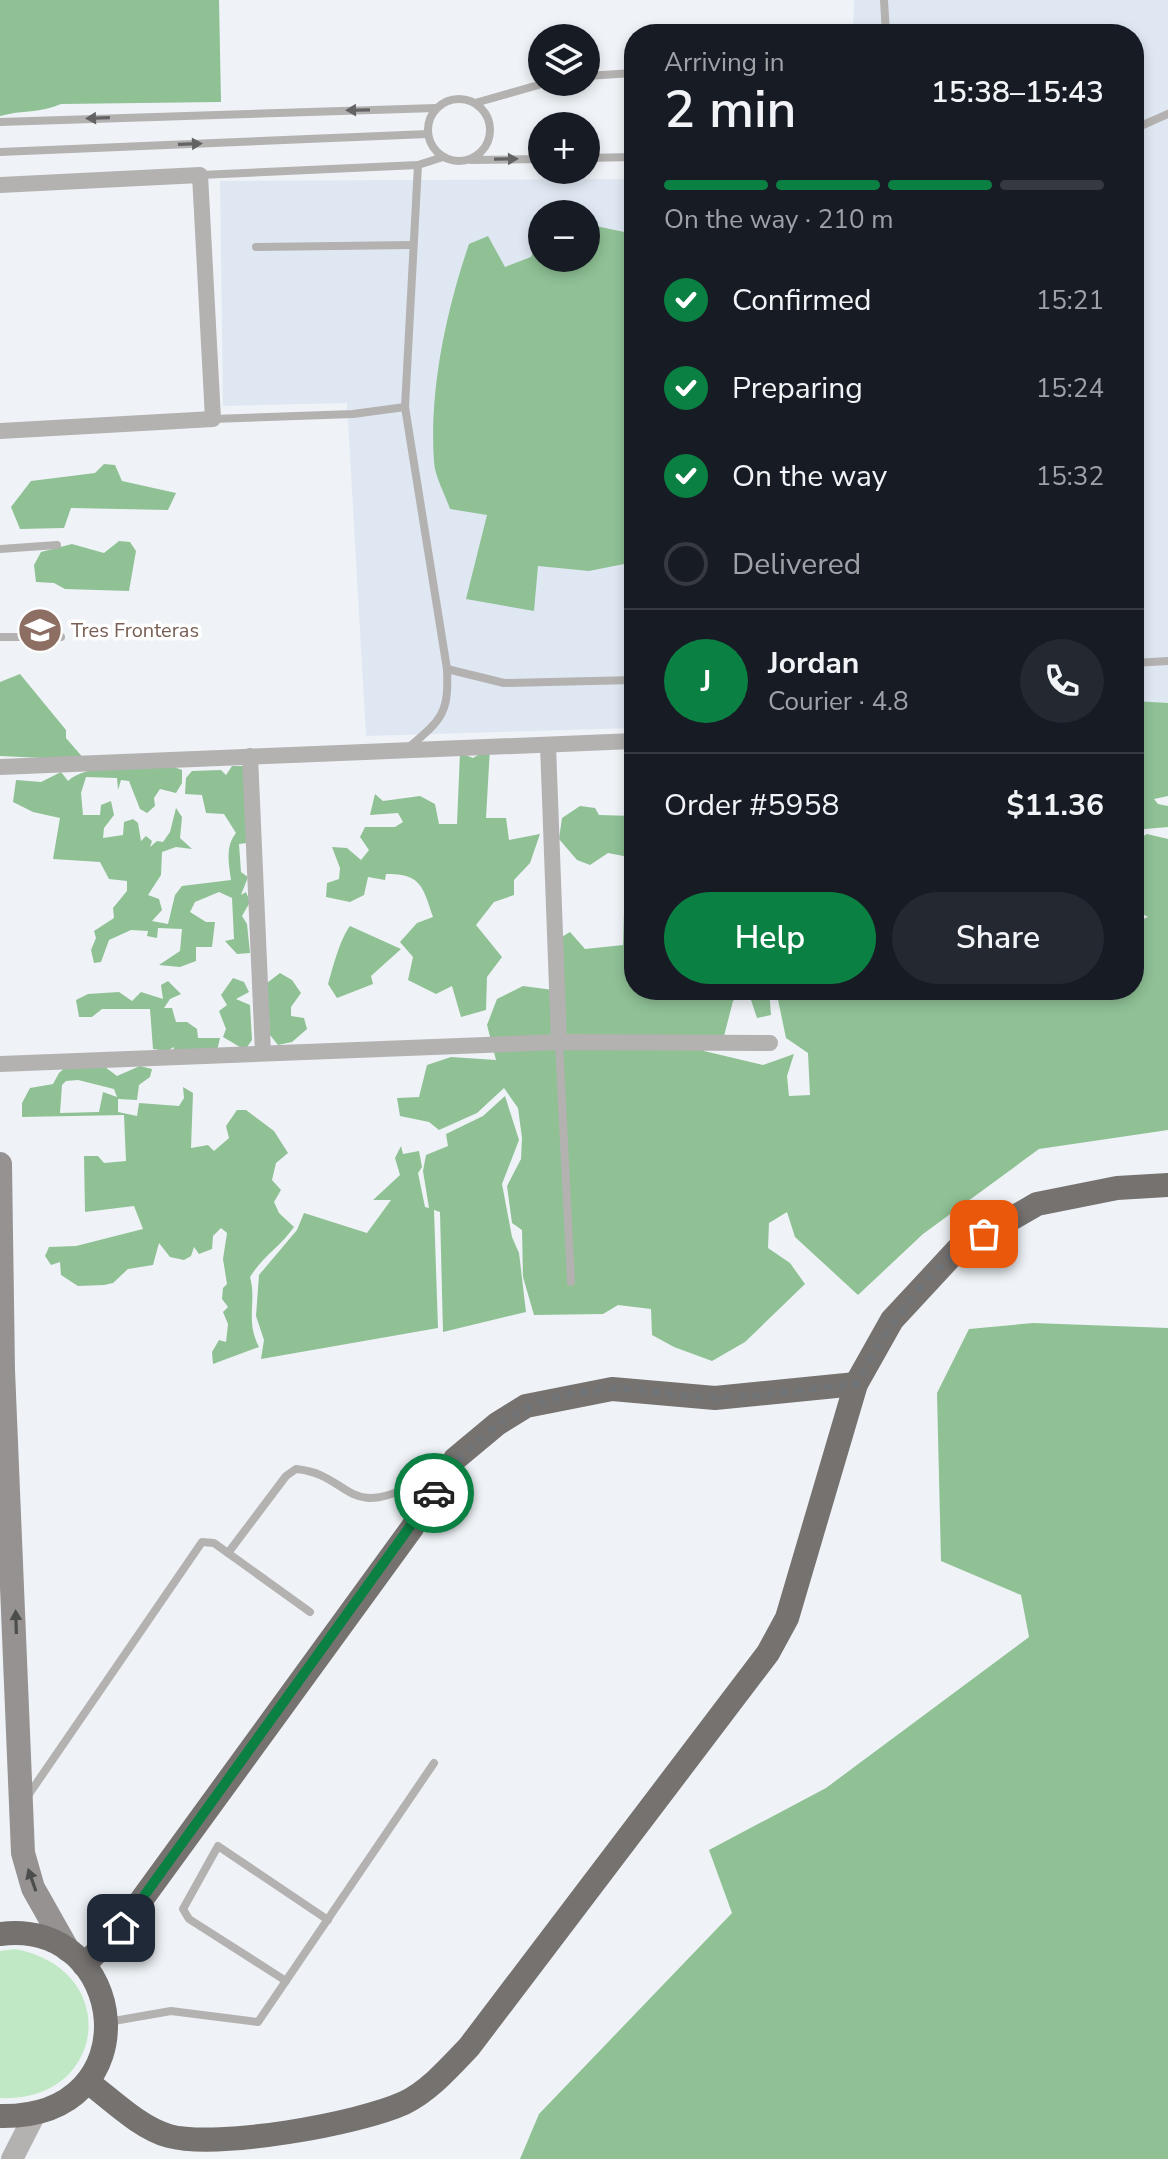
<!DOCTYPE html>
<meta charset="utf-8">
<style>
:root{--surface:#171b24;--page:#242831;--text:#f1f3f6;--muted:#9ea1a6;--line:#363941;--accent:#0b8043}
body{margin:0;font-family:"Nunito Sans",sans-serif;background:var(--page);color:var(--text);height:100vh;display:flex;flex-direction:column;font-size:30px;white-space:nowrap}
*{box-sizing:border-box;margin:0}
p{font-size:26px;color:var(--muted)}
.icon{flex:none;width:44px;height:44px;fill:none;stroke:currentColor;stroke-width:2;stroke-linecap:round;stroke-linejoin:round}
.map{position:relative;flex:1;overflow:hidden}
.details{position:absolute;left:624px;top:24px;width:520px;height:976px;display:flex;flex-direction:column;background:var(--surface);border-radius:32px;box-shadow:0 4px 12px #0003}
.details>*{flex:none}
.tools{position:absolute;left:528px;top:24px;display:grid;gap:16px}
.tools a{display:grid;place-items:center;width:72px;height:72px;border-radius:50%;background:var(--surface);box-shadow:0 4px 12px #0003;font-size:40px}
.pin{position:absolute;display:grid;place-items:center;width:68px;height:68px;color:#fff;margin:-34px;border-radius:16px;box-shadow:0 4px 12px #0006}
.courier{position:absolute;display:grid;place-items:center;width:80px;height:80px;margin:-40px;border:6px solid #0b8043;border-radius:50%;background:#fff;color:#222;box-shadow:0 2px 10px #0007}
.overview em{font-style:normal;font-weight:600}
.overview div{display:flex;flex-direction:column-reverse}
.overview{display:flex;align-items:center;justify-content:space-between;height:136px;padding:0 40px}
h1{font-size:52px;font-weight:600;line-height:60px}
.bar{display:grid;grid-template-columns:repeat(4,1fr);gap:12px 8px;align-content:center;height:96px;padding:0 40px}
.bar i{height:10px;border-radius:6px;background:var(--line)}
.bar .selected{background:var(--accent)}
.bar p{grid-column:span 4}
.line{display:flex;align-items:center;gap:20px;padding:0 40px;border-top:2px solid var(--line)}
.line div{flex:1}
.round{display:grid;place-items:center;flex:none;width:84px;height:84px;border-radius:42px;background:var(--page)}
ol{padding:0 40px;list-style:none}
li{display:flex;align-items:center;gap:24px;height:88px}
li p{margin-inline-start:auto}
li .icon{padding:8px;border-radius:50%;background:var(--accent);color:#fff;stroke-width:4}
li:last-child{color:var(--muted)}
li i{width:44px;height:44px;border:4px solid var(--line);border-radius:50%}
.cta{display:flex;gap:16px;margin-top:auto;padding:16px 40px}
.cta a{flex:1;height:92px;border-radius:48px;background:var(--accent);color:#fff;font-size:32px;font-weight:600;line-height:92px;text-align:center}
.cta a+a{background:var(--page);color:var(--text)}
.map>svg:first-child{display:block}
</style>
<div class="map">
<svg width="1168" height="2159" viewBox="0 0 1168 2159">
<rect width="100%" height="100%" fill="#eff3f7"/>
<g fill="#dfe8f2" fill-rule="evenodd">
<polygon points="854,0 1168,0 1168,713 1134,714 1134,34 853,34"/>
<path d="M634 179V728L366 736 347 403 223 406 220 181ZM542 214H586V258H542Z"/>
</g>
<path fill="#c0e8c4" d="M15 1949C123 1969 107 2103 0 2098V1951Z"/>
<g fill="#8fc195" fill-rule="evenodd">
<path d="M0 0H219L221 102 61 104C42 113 21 110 0 116Z"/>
<path d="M586 224 634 234V562L589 571 538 566 534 611 466 599 487 515 450 509C445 494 435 477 434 462 429 391 446 311 469 244L488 236 505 267 531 257 542 233V258H586Z"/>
<polygon points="104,464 115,465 122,481 176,493 168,510 71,508 64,528 20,529 11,507 31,481 95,473"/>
<polygon points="119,541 130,542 136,551 129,591 65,589 54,583 36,582 34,565 41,552 72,544 104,553"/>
<polygon points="20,674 66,730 66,738 85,760 0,756 0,682"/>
<polygon points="1134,701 1168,703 1168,796 1154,799 1158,804 1168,806 1168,827 1134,830"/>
<path d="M490 748 486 818H506L509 840 540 834 530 863 514 880V895L494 902 476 925 502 957 487 977 486 1010 461 1017 452 986 436 994 408 980 413 957 400 942 417 923 433 917C423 887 421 873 386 874L385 880 368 877 364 895 350 902 326 897 327 883 339 879 340 868 332 847 347 848 361 860 369 850 360 837 365 827H395L403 822 398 813 370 815 375 794 383 801 420 796 435 804 439 824H457L460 753 473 758Z"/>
<path d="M166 764 182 770V783L176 793 160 789 154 798 155 806 147 813 140 809 129 781 121 780 118 790 117 778 86 777 81 793 83 815H100L101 805 111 801 114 815 104 828 103 838 123 835 124 822 133 819 138 823 141 841 146 836 152 841 150 847 157 841 163 842 170 832 176 808 182 817 180 838 192 849 176 847 162 852 161 875 148 895 159 899 162 910 152 921 168 924 175 895 182 886 231 880C229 863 225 847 236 833L224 814 206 813 202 795 185 794 186 778 192 771 221 770 226 775 232 766H247L255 842 239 844 241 872 248 877 241 895 246 892 250 902 242 916 247 924 250 953 237 954 225 941 234 939 232 898 219 892 195 902 190 912 206 922H215L212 947H196V961L180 967 159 965 180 951 182 929 158 928 157 938 147 936 148 931 131 930 109 940 101 962 94 963 91 950 96 938 94 931 114 918 113 908 127 891V881L109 879 100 862 53 859 60 818 33 812 13 802 16 780 41 782 61 772 68 781C85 764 142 765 166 764Z"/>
<polygon points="580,806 595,808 599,815 634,816 634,858 608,853 590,865 577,860 559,839 562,818"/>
<polygon points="1147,834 1168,839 1168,1130 1039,1149 923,1234 858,1295 795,1237 787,1212 769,1223 768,1248 790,1263 805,1284 745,1342 712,1361 674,1347 652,1335 651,1309 618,1305 603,1314 534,1315 523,1277 522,1230 512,1223 507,1186 521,1159 522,1138 518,1108 504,1088 477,1113 439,1130 429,1122 400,1116 397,1098 419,1097 427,1065 451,1057 496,1060 487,1025 497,999 523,986 553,990 560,938 570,932 585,949 623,945 624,912 634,907 634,990 769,990 771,1015 757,1018 750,997 744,993 733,1001 724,1036 699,1042 704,1051 763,1065 794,1054 787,1076 789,1096 810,1095 808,1053 786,1038 776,990 961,990 965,995 987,990 1134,990 1134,923 1148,917 1134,909 1134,842"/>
<path d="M350 926 401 949 371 976 373 984 337 998 328 984C333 967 340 939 350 926Z"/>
<polygon points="280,973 292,980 301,993 291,1007 291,1016 304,1018 307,1029 292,1042 278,1045 270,1035 267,983"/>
<polygon points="233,978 244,982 249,992 236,999 250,1005 252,1040 245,1050 223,1037 226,1029 219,1011 227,1005 221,995"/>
<polygon points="168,981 181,994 170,999 164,1008 172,1008 176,1022 187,1022 197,1029 198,1038 220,1038 216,1055 173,1053 174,1047 167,1051 153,1049 150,1009 102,1009 92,1017 79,1017 76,1000 88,994 119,992 132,1001 141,992 163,999 161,985"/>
<path d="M76 1058H93L117 1076 140 1066 152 1069 150 1077 139 1085 137 1100 118 1099V1112L137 1116 139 1103 179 1106 184 1098 183 1087 193 1093 191 1148 208 1145 214 1151 229 1138 226 1126 237 1110H246L274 1131 288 1153 276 1163 272 1180 281 1190 274 1202 279 1213 294 1227C281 1246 263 1256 250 1277 257 1302 245 1320 259 1347L213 1364 212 1352 219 1340 226 1342 228 1324 223 1312 228 1307 222 1299 223 1288 227 1284 223 1259 227 1233 221 1228 213 1236 212 1249 199 1254 194 1247 191 1256 184 1260 170 1257 159 1243 153 1265 128 1269 113 1283 104 1285 78 1286 61 1275 60 1262 51 1265 45 1256 49 1247 76 1246 143 1229 134 1206 85 1212 84 1156H98L104 1163 126 1161 124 1115 22 1117V1103L30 1088 53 1084 59 1073ZM78 1080 114 1089 117 1097 103 1092 99 1112 60 1113 62 1085 66 1081Z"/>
<polygon points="505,1096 519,1140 502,1184 512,1237 519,1253 526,1312 443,1332 440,1212 434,1210 438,1328 261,1359 264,1340 256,1316 259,1275 297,1230 304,1213 367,1233 391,1200 373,1200 400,1175 395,1158 401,1146 403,1154 419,1151 422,1167 418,1173 425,1207 429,1208 423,1171 426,1155 448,1146 446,1134 483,1116"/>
<polygon points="1033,1323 1168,1328 1168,2159 520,2159 539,2114 732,1913 709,1850 826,1788 1029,1637 1021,1595 941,1561 937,1393 969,1329"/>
</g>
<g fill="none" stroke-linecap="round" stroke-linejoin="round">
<g stroke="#b4b1b1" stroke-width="8">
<polyline points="884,0 886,34"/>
<polyline points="586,76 634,73"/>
<circle cx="459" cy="130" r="31"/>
<polyline points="475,103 549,82"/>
<polyline points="0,122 436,108"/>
<polyline points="1134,129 1168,114"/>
<polyline points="0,152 428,134"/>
<polyline points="586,158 634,157"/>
<polyline points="471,160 542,159"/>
<polyline points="200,175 418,165 443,157"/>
<polyline points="256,247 413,245"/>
<polyline points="213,419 353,414 405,407"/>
<polyline points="0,549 57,545"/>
<polyline points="0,637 61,637"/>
<polyline points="1134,663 1168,661"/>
<polyline points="447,669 504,683 634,680"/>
<path d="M408 748C442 719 449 714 447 669L405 407 418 165"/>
<polyline points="559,1043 571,1282"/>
<path d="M228 1553 286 1476 296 1469C350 1474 345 1520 412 1485L430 1491"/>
<polyline points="27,1797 202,1542 214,1543 310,1612"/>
<polyline points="286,1981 189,1919 183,1909 218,1846 328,1920"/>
<polyline points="108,2022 171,2011 258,2022 434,1763"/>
</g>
<g stroke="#b4b1b1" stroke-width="16">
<polyline points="0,185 200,175 213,419 0,431"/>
<polyline points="548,745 559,1042"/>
<polyline points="250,756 263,1053"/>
<polyline points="0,767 634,741"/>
<polyline points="0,1064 559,1042 770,1043"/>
</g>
<polyline stroke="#b4b1b1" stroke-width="22" points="12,2159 35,2114"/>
<polyline stroke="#969291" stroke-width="24" points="0,1164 3,1370 23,1853 33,1888 68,1950"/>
<g stroke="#767270" stroke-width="24">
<path d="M0 1934C128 1917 154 2119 0 2116"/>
<polyline points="84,1965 121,1928 412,1528 455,1459 497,1424 526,1406 612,1389 715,1398 856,1384"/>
<path d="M88 2082C112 2100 140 2128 169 2136 218 2149 358 2124 404 2103 429 2091 450 2067 469 2047L768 1653 787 1618 856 1384 892 1320 957 1250 1037 1204 1117 1188 1168 1185"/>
</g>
</g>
<defs><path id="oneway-solid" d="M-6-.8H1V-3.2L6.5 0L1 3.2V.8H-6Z" transform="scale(2)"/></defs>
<g fill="#636364">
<use href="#oneway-solid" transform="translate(358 110) rotate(179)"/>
<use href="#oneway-solid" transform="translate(98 118) rotate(178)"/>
<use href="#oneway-solid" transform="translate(190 144) rotate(-2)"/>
<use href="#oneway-solid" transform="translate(506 159) rotate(-1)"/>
</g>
<g fill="#4c4d4d">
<use href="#oneway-solid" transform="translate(16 1622) rotate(-92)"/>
<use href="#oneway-solid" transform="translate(32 1880) rotate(-109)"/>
</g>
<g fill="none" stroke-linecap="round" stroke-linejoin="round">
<path stroke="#717476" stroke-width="8" stroke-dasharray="0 14.4" d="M434 1493C475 1428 533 1393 611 1389 646 1387 681 1398 716 1398 762 1397 810 1388 856 1384 889 1326 925 1268 984 1234"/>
<polyline stroke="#0b8043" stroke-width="10" points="121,1928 434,1493"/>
</g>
<defs>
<g id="school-disc" transform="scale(2.3)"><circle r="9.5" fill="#8d6e63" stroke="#fff"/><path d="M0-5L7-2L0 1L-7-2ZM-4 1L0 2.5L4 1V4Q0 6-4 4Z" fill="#fff"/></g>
</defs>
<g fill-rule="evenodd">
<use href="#school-disc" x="40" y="630"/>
</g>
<g text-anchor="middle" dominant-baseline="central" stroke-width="7" stroke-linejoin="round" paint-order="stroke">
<g font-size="20" fill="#785e54" stroke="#fff" text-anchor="start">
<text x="71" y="630">Tres Fronteras</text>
</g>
</g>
</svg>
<div class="tools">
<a><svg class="icon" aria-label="layers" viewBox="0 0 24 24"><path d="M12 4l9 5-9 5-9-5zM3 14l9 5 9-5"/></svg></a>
<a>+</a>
<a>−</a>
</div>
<div class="pin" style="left:984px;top:1234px;background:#ea580c"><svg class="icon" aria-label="bag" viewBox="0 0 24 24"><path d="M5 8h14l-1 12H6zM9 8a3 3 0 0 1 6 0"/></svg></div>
<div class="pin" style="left:121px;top:1928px;background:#1f2937"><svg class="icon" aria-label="home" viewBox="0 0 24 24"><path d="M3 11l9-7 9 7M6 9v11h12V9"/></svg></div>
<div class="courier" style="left:434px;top:1493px"><svg class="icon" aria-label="car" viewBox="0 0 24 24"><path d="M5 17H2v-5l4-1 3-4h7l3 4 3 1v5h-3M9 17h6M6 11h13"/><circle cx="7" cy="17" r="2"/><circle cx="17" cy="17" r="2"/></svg></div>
<section class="details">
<div class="overview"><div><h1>2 min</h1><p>Arriving in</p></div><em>15:38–15:43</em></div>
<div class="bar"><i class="selected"></i><i class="selected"></i><i class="selected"></i><i></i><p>On the way · 210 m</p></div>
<ol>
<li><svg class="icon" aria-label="check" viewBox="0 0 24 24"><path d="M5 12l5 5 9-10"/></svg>Confirmed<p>15:21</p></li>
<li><svg class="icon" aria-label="check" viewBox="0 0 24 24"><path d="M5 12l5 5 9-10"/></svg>Preparing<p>15:24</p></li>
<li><svg class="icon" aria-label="check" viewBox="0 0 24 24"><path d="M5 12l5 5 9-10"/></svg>On the way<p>15:32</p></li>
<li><i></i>Delivered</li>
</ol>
<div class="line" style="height:144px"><b class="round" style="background:var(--accent);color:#fff">J</b><div><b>Jordan</b><p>Courier · 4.8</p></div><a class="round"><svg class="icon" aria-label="phone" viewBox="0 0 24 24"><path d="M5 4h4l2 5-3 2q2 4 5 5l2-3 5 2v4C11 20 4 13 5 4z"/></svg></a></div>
<div class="line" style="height:104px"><div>Order #5958</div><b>$11.36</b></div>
<div class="cta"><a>Help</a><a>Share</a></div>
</section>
</div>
